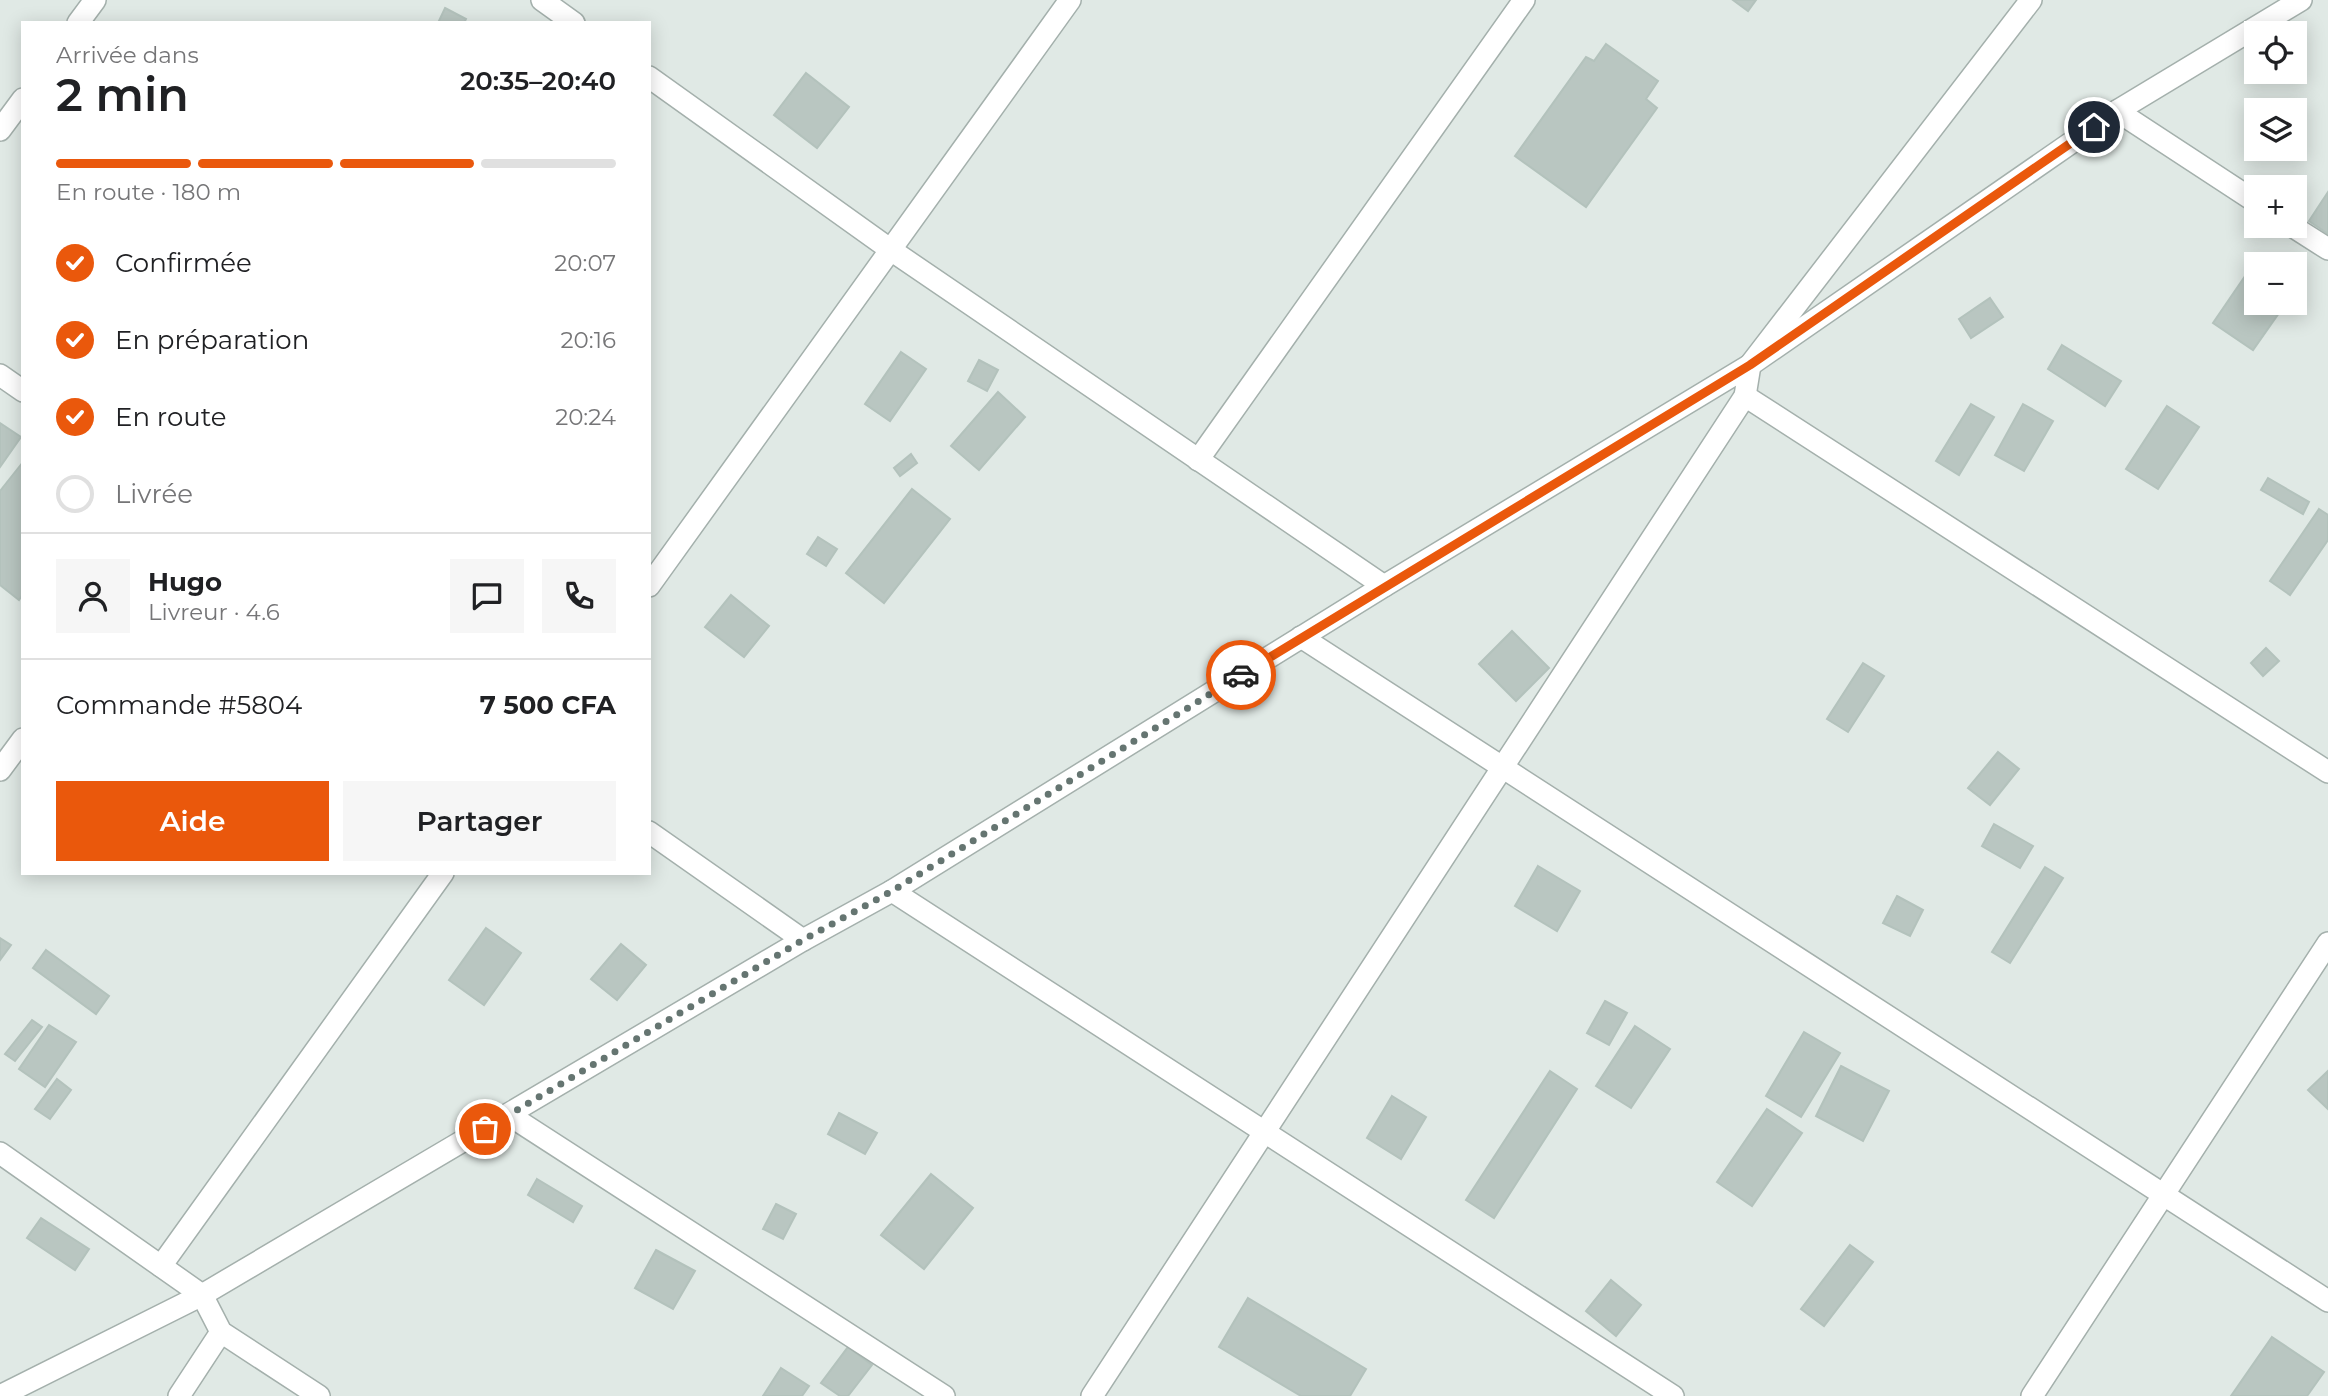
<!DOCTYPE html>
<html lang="fr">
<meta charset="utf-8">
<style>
:root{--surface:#fff;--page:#f6f6f6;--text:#202124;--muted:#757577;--line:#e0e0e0;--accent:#ea580c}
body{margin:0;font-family:Montserrat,sans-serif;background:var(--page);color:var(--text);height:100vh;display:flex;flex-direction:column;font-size:26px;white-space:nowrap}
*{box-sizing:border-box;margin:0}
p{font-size:23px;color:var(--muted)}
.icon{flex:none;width:38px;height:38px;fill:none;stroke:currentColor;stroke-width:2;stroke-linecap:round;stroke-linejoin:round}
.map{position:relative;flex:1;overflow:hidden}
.drawer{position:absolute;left:21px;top:21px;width:630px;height:854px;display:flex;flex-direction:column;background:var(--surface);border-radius:0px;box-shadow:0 4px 18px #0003}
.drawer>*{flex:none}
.controls{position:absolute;left:2244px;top:21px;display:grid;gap:14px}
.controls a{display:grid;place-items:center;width:63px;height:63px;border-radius:0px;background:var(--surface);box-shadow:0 4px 18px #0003;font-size:35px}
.pin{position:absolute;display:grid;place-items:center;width:60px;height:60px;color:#fff;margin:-30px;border:4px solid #fff;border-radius:50%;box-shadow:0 2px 7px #0007}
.courier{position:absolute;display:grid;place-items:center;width:70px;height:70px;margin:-35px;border:5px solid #ea580c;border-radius:50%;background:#fff;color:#222;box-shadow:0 2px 9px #0007}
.summary em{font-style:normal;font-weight:600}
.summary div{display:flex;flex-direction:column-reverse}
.summary{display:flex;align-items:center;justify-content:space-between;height:119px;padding:0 35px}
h1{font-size:46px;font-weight:600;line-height:52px}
.bar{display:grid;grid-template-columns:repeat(4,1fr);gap:10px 7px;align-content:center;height:84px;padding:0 35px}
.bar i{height:9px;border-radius:5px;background:var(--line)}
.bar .on{background:var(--accent)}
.bar p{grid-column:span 4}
.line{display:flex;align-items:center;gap:18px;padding:0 35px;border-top:2px solid var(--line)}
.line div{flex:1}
.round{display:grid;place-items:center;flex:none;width:74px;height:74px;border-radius:0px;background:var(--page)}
ol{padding:0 35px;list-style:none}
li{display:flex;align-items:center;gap:21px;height:77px}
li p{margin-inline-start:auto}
li .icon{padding:7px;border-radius:50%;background:var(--accent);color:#fff;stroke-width:4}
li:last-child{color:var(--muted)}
li i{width:38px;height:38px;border:4px solid var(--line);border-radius:50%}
.cta{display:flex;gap:14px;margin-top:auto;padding:14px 35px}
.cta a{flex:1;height:80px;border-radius:0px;background:var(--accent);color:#fff;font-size:28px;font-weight:600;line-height:80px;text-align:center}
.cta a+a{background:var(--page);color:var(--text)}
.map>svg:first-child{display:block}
</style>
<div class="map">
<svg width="2328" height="1396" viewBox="0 0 2328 1396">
<rect width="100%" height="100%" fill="#e0e9e5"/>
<g fill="#b9c6c1" stroke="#b3c2bc" stroke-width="2">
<polygon points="1733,0 1756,0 1748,11"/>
<polygon points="445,8 466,19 464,23 438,23"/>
<polygon points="1606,44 1658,81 1646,99 1657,108 1586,207 1515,156 1586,57 1594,61"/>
<polygon points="806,73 849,107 817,148 774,115"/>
<polygon points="2328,192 2328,234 2309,221"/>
<polygon points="2252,266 2256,269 2256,303 2286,303 2253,350 2213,323"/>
<polygon points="1990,298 2003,317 1971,338 1959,319"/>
<polygon points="2062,345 2121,381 2105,406 2048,369"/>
<polygon points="901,352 926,369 890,421 865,404"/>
<polygon points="979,360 998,370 987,391 968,381"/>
<polygon points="998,392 1025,417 979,470 951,446"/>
<polygon points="1971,404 1994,417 1959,475 1936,461"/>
<polygon points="2023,404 2053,421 2024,471 1995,455"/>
<polygon points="2167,406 2199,427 2158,489 2126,469"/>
<polygon points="0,423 21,437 0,467"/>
<polygon points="911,454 917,463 900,476 894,468"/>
<polygon points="23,462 23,594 19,600 0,585 0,491"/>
<polygon points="2268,478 2309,502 2303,514 2261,490"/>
<polygon points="912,489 950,519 884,603 846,573"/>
<polygon points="2319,509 2328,515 2328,540 2290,595 2270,581"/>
<polygon points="818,537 837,549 826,566 807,554"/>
<polygon points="731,595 769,626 744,657 705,627"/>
<polygon points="1512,631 1549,668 1516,701 1479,664"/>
<polygon points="2266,648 2279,661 2263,676 2251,663"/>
<polygon points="1863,663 1884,676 1848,732 1827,719"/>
<polygon points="1998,752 2019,769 1990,805 1968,788"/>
<polygon points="1994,824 2033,846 2020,868 1982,846"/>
<polygon points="1538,866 1580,891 1557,931 1515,906"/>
<polygon points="2045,867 2063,878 2010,963 1992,952"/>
<polygon points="1897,896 1923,910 1910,936 1883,923"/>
<polygon points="486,928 521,953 484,1005 449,980"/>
<polygon points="0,938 11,945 0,960"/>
<polygon points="621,944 646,965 617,1000 591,979"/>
<polygon points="46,950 109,996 96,1014 33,968"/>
<polygon points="1605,1001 1627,1013 1609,1045 1587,1033"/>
<polygon points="32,1020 42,1027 15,1061 5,1054"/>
<polygon points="49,1025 76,1042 45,1087 19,1069"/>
<polygon points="1635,1026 1670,1049 1631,1108 1596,1086"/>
<polygon points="1804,1032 1840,1053 1801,1117 1766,1096"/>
<polygon points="1841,1066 1889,1091 1863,1141 1816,1116"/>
<polygon points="1550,1071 1577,1089 1494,1218 1466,1200"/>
<polygon points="2328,1071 2328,1109 2308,1090"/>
<polygon points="57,1079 71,1090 50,1119 35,1109"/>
<polygon points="1392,1096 1426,1117 1401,1159 1367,1138"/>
<polygon points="1767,1109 1802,1133 1752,1206 1717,1182"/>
<polygon points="839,1113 877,1133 865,1154 828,1134"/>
<polygon points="931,1174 973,1208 924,1269 881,1235"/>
<polygon points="537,1179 582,1206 573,1222 528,1195"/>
<polygon points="776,1204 796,1214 783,1239 763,1229"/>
<polygon points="41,1218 89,1249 75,1270 27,1238"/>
<polygon points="1850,1245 1873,1262 1824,1326 1801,1309"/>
<polygon points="656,1250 695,1271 673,1309 635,1288"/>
<polygon points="1611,1280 1641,1305 1616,1336 1586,1311"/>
<polygon points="1248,1298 1366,1369 1350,1396 1301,1396 1219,1347"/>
<polygon points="2272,1337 2324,1372 2307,1396 2231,1396"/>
<polygon points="848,1347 872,1365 848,1396 840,1396 821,1383"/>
<polygon points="781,1368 809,1386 802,1396 763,1396"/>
</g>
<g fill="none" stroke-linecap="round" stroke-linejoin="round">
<g stroke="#a4b0ac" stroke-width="24">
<g id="minor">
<polyline points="542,0 574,23"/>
<polyline points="78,23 95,0"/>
<polyline points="649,77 891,250 1384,586"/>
<polyline points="2117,111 2256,202"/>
<polyline points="0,130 23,99"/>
<polyline points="2292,226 2328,249"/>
<polyline points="0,375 23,391"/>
<polyline points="1745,396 2328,772"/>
<polyline points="1198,460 1524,0"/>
<polyline points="649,586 1070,0"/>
<polyline points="1301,637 2328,1301"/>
<polyline points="0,770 23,739"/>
<polyline points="649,832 803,940"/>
<polyline points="892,891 1673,1396"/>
<polyline points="509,1115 944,1396"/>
<polyline points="0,1153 202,1295 221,1332 319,1396"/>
<polyline points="161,1266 443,873"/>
<polyline points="179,1396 221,1332"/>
<polyline points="1092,1396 1745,396 1750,365 2031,0"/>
<polyline points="2032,1396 2328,943"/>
</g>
</g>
<g stroke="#a4b0ac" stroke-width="24">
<polyline id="tertiary" points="0,1396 202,1295 803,940 892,891 1384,586 1750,365 2117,111 2301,0"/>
</g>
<use href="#minor" stroke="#fff" stroke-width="21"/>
<use href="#tertiary" stroke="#fff" stroke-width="21"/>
</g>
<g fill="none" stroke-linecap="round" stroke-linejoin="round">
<polyline stroke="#657571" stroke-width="7" stroke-dasharray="0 12.6" points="485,1129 803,940 892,891 1241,675"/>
<polyline stroke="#ea580c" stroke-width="9" points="1241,675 1750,365 2094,127"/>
</g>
</svg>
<div class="controls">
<a><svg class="icon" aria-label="locate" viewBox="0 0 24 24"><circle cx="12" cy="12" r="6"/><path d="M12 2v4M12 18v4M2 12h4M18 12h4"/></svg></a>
<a><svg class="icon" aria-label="layers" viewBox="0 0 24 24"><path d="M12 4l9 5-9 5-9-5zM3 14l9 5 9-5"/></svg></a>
<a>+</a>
<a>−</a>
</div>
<div class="pin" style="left:485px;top:1129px;background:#ea580c"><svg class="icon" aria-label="bag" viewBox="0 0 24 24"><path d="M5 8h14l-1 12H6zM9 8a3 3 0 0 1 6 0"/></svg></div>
<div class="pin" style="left:2094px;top:127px;background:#1f2937"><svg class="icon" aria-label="home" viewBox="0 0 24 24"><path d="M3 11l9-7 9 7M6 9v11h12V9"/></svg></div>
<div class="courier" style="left:1241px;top:675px"><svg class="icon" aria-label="car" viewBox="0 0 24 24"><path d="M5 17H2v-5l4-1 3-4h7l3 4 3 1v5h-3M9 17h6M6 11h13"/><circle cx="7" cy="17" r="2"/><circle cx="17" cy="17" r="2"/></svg></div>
<section class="drawer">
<div class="summary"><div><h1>2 min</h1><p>Arrivée dans</p></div><em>20:35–20:40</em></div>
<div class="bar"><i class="on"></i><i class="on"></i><i class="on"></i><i></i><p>En route · 180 m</p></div>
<ol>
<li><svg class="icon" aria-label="check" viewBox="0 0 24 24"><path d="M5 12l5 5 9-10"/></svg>Confirmée<p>20:07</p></li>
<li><svg class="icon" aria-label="check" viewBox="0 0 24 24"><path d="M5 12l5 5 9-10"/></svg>En préparation<p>20:16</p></li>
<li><svg class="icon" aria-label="check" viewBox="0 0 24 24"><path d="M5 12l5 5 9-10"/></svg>En route<p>20:24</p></li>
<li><i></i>Livrée</li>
</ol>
<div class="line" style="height:126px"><a class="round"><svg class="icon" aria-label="person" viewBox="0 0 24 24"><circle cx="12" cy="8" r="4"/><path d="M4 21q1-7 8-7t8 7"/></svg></a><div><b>Hugo</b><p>Livreur · 4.6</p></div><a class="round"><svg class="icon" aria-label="chat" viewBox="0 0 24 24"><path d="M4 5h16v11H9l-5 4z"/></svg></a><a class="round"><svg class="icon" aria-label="phone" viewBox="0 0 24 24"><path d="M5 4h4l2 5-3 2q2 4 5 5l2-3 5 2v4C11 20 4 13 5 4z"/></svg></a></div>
<div class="line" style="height:91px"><div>Commande #5804</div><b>7 500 CFA</b></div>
<div class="cta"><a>Aide</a><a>Partager</a></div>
</section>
</div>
